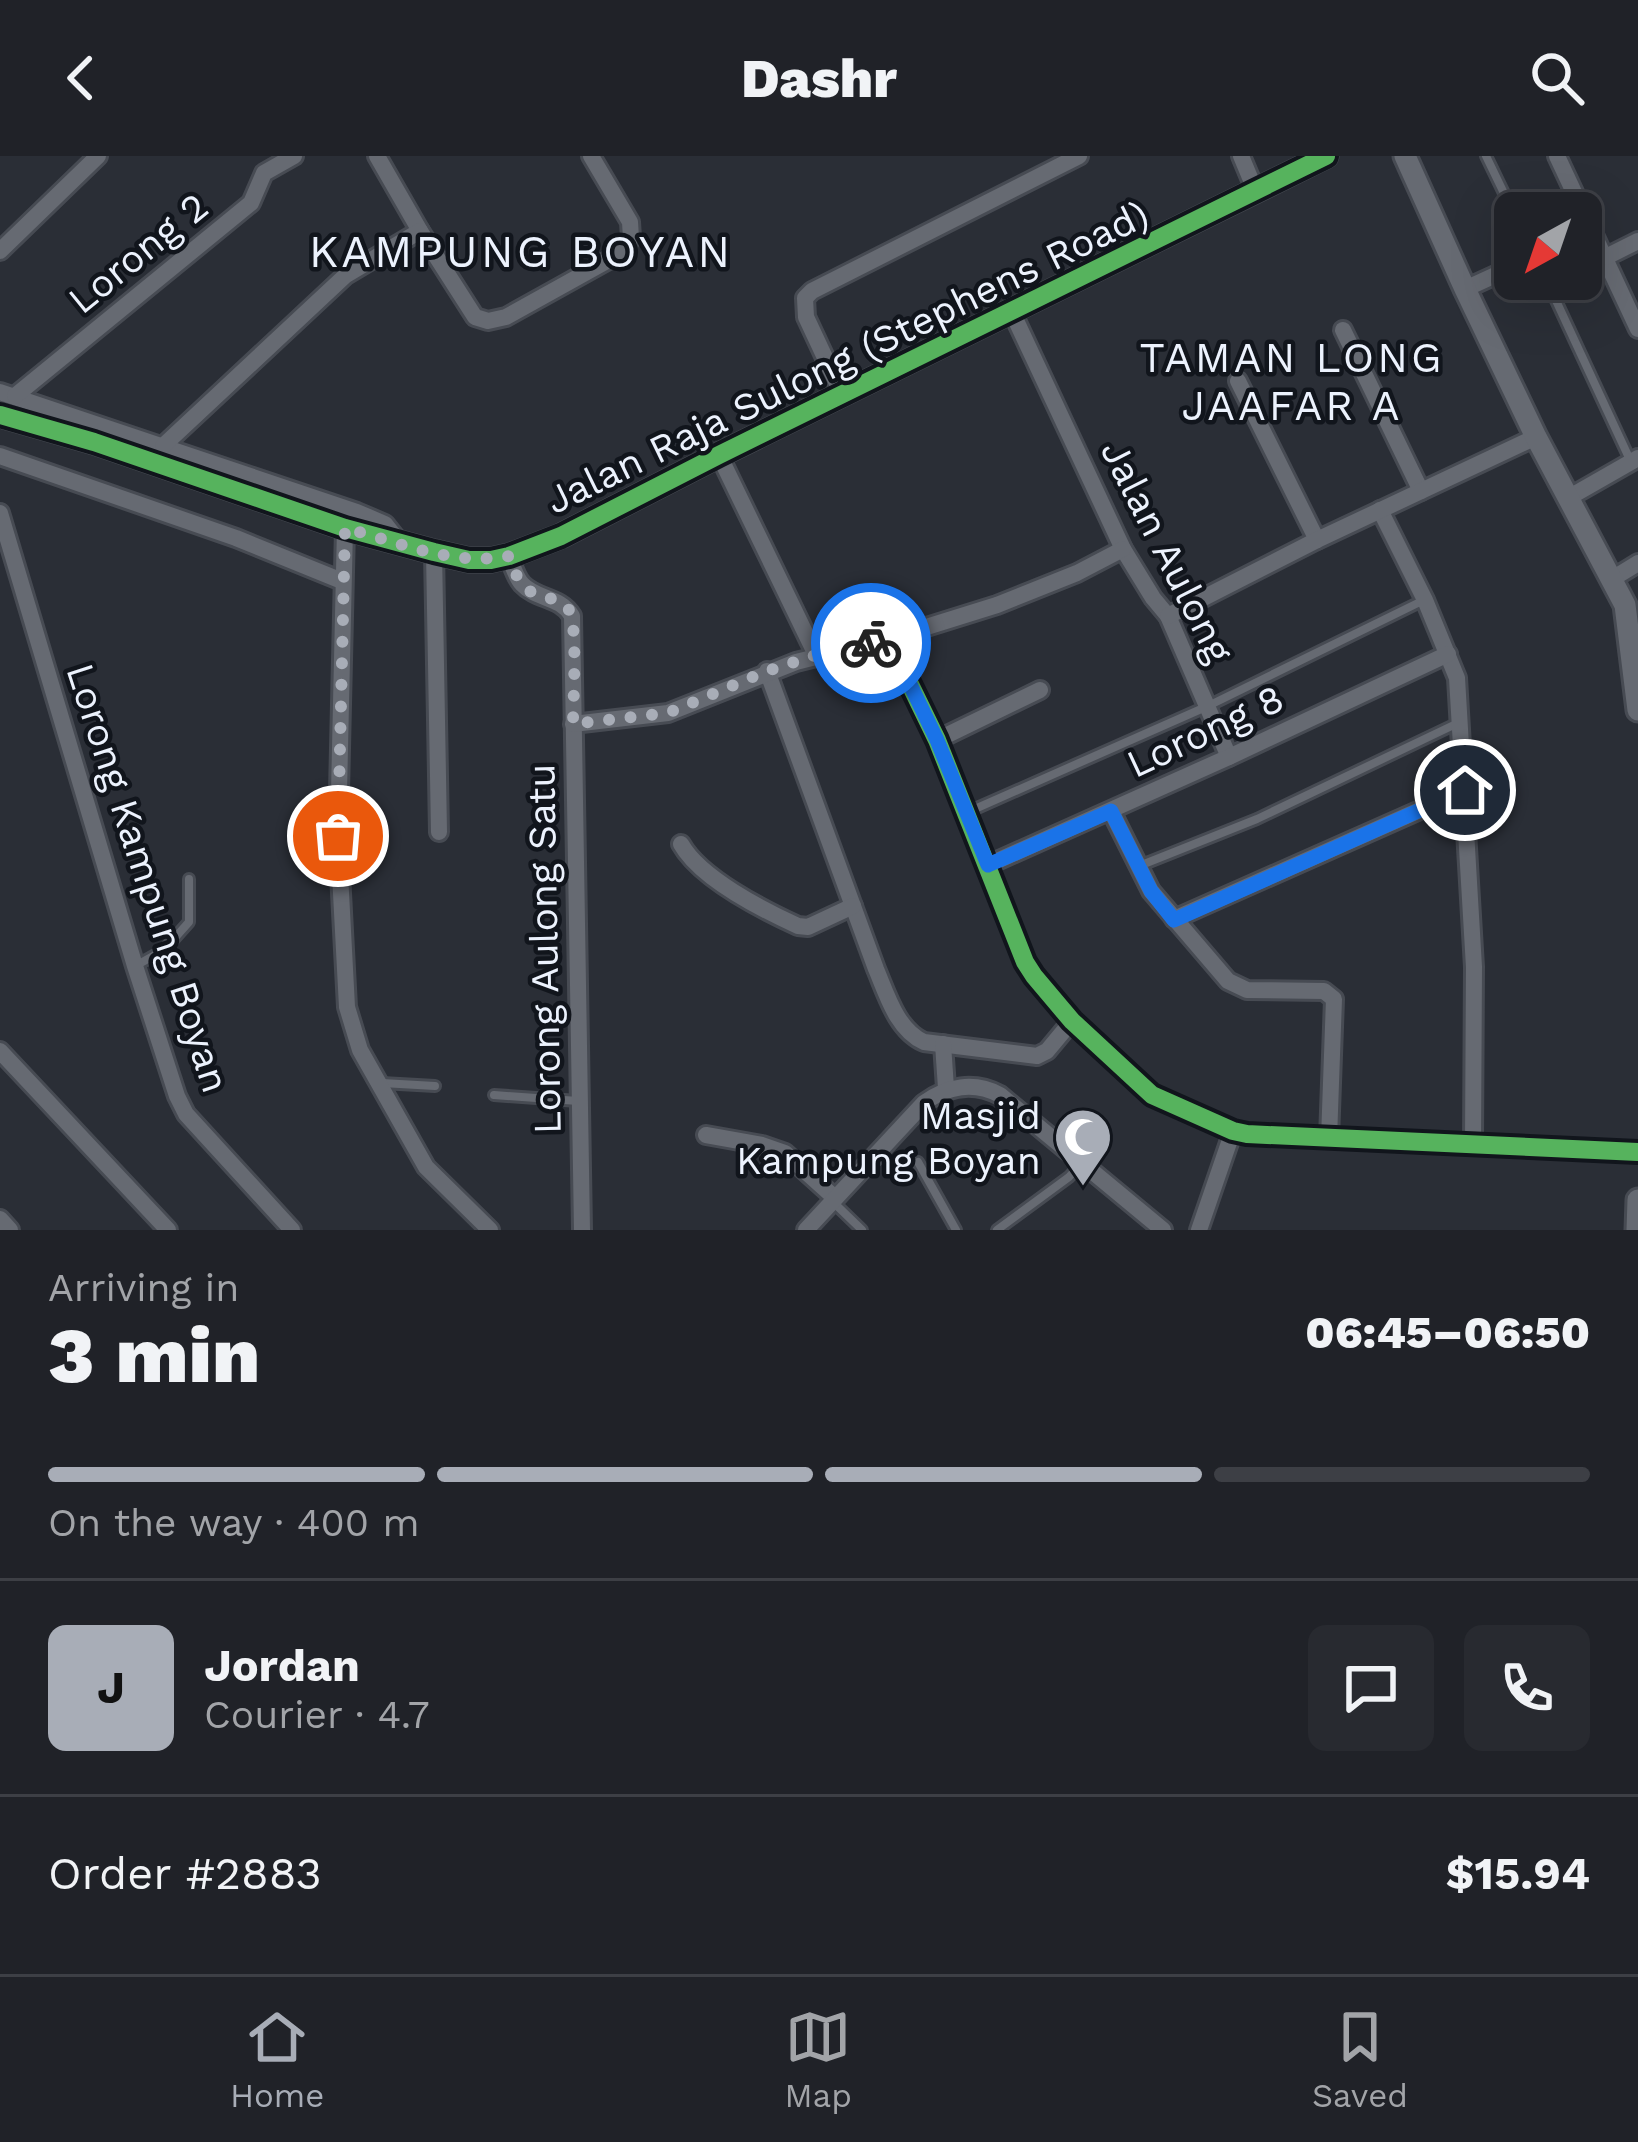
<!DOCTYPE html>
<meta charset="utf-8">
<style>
:root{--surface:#202228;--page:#282a30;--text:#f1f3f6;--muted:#a2a4a8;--line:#3d3f45;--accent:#a8adb7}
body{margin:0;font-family:"Work Sans",sans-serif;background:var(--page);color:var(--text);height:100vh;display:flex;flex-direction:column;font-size:45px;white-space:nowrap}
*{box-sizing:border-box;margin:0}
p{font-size:39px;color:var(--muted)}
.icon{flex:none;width:66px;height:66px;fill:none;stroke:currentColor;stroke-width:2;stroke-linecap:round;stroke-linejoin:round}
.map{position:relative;height:1074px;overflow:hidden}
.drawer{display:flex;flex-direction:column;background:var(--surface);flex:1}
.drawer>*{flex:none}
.needle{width:78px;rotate:220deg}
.buttons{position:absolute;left:1494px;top:36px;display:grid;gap:24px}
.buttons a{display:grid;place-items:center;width:108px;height:108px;border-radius:18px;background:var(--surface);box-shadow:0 12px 48px #0002,0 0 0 3px var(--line);font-size:60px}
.pin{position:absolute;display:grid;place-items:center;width:102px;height:102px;color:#fff;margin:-51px;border:6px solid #fff;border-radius:50%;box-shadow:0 3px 12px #0007}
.courier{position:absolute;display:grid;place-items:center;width:120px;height:120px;margin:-60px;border:9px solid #1a73e8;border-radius:50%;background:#fff;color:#222;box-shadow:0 3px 15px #0007}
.summary em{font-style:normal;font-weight:800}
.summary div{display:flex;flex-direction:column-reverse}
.summary{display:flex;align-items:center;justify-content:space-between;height:204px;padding:0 48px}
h1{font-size:78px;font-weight:800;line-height:90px}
.bar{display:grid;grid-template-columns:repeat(4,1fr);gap:18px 12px;align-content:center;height:144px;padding:0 48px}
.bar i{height:15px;border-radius:9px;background:var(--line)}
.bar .current{background:var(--accent)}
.bar p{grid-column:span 4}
.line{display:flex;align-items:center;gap:30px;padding:0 48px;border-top:3px solid var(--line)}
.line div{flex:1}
.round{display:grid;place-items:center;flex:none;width:126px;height:126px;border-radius:18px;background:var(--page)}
header{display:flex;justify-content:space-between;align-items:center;height:156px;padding:0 48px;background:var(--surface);font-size:54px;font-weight:800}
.menu{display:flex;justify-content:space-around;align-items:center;height:168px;border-top:3px solid var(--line);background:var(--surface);font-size:33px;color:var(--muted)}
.menu a{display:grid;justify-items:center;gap:6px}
.menu .current{color:var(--accent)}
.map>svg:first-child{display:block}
</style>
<header><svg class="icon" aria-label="back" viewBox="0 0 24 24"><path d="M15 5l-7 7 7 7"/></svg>Dashr<svg class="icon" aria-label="search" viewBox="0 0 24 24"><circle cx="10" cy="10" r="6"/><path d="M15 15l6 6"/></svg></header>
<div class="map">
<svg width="1638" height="1074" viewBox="0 0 1638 1074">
<rect width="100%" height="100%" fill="#2a2e36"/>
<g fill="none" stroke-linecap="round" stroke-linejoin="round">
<g stroke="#474b53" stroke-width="14">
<g id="service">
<polyline points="1486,0 1515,60"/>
<polyline points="1546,123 1631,306"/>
<polyline points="968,656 1208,550 1422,445"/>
<polyline points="1139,710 1257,663 1458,567"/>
<polyline points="137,809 164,794 189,766 189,723"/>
<polyline points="382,927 435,930"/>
<polyline points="494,939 578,945"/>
<polyline points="918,1006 956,1074"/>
<polyline points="833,1046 862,1074"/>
<polyline points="997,1074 1069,1021 1081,1008"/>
</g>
</g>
<g stroke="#474b53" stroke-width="22">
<g id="minor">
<polyline points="377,0 420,75 475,161 488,165 506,161 623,96 631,82 630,66 591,0"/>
<polyline points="1241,0 1256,36"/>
<polyline points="1557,0 1638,173"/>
<polyline points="0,95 98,0"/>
<polyline points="1606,101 1638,85"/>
<polyline points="1465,133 1515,110"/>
<polyline points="1012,156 1123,393 1153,442 1168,460 1229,601"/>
<polyline points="1343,174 1421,335"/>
<polyline points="1238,225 1317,384"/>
<polyline points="0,236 357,356 385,368 400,387"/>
<polyline points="842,238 806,161 805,142 812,135 1079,0"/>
<polyline points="15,240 251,47 264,17 294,0"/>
<polyline points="163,290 346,119 420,75"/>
<polyline points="719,299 816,499"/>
<polyline points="0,300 236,382 342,425"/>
<polyline points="1568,342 1638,302"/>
<polyline points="1380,354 1425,444 1457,522 1474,811 1473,987"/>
<polyline points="0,357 135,810 177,940 186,958 292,1074"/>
<polyline points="345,372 338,680 347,851 360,894 426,1011 490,1074"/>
<polyline points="434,396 439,676"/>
<path d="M509 400C513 410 515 420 522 428 537 444 560 440 572 460L582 1074"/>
<polyline points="1612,423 1638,407"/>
<polyline points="1168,460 1317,384 1536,281"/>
<polyline points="888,483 937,584 1025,806 1034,820 1072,865 1152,939 1233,975 1247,978 1638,996"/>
<path d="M767 515 876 813C887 839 897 874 924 886L1037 900 1047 895 1072 865"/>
<polyline points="573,568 668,557 796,506 888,483 997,449 1077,417 1123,393"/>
<polyline points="937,584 1040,534"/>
<polyline points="1111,655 1151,735 1228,825 1247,834 1324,835 1334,843 1329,983"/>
<path d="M681 688C700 722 763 754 798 770L808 771 853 750"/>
<polyline points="988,709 1229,601 1448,498"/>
<polyline points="1174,763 1465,634"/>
<polyline points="943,888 946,932"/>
<polyline points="0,895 168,1074"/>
<polyline points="706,979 762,989 785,997 835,1042"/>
<polyline points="0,1063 10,1074"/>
<path d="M806 1074 924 947C947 930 974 925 1000 939L1163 1074"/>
<polyline points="1199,1074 1233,975"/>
</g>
</g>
<g stroke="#474b53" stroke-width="27">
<g id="tertiary">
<polyline points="1405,0 1465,133 1536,281 1625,449 1638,554"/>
<polyline points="0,259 94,286 345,372 434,396 469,404 491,404 509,400 561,380 719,299 1326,0"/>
<polyline points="1637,1074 1638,1044"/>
</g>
</g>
<use href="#service" stroke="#666a72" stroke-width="8"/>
<use href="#minor" stroke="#666a72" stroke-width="16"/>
<use href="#tertiary" stroke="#666a72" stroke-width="21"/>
<g stroke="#11151c" stroke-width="26">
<g id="cycleway">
<polyline points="0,259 94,286 345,372 434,396 469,404 491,404 509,400 561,380 719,299 1326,0"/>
<polyline points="888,483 937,584 1025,806 1034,820 1072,865 1152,939 1233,975 1247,978 1638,996"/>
</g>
</g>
<use href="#cycleway" stroke="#56b35d" stroke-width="18"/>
</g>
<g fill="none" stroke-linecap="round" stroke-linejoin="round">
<path stroke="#a8adb7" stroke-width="12" stroke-dasharray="0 21.6" d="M338 680 345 372C397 386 455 411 509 400 513 412 517 424 527 433 539 443 559 440 569 454 578 468 573 547 573 568L668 557 767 515 816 499 871 487"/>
<polyline stroke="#1a73e8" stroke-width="15" points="871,487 888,483 937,584 988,709 1111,655 1151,735 1174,764 1465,634"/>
</g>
<defs>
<g id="mosque-pin" transform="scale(3)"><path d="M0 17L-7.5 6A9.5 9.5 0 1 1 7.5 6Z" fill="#a8adb7" stroke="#11151c"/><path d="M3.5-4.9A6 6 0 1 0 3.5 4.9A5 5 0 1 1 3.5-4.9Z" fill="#fff"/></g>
</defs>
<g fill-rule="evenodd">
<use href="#mosque-pin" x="1083" y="981"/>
</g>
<g text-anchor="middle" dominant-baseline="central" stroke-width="9" stroke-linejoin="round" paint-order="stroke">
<g font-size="39" fill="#ecf2fd" stroke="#11151c">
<text transform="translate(138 97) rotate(-39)">Lorong 2</text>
<text transform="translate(847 201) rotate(-26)">Jalan Raja Sulong (Stephens Road)</text>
<text transform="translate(1167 395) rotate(63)">Jalan Aulong</text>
<text transform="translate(1205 575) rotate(-25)">Lorong 8</text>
<text transform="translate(148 722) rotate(72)">Lorong Kampung Boyan</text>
<text transform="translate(544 793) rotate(-91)">Lorong Aulong Satu</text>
</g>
<g font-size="39" fill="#ecf2fd" stroke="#11151c" text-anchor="end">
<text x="1041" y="959">Masjid<tspan x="1041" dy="45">Kampung Boyan</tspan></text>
</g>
<g font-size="42" letter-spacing="3" fill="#ecf2fd" stroke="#11151c">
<text x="1292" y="201">TAMAN LONG<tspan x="1292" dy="48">JAAFAR A</tspan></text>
</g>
<g font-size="45" letter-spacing="3" fill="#ecf2fd" stroke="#11151c">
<text x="521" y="95">KAMPUNG BOYAN</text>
</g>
</g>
</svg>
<div class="buttons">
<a><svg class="needle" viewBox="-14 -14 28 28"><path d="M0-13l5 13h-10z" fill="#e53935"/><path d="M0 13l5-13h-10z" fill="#a2a4a8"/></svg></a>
</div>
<div class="pin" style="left:338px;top:680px;background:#ea580c"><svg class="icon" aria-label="bag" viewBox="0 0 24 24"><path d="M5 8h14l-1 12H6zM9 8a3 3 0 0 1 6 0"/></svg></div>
<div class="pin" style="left:1465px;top:634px;background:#1f2937"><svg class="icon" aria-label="home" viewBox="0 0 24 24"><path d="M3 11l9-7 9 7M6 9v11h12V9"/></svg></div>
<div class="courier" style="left:871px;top:487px"><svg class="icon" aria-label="bike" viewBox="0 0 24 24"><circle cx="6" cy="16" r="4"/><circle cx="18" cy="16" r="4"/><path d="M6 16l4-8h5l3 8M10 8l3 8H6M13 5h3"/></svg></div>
</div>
<section class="drawer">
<div class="summary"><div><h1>3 min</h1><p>Arriving in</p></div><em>06:45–06:50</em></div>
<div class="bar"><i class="current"></i><i class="current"></i><i class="current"></i><i></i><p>On the way · 400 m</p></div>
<div class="line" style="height:216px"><b class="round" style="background:var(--accent);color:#111">J</b><div><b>Jordan</b><p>Courier · 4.7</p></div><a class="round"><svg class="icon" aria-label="chat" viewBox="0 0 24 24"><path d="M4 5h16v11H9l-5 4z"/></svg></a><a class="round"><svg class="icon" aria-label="phone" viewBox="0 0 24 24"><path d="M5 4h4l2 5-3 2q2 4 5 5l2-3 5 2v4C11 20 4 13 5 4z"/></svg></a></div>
<div class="line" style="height:156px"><div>Order #2883</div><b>$15.94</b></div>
</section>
<nav class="menu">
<a class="current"><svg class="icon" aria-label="home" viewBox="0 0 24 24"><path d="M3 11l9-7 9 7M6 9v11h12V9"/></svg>Home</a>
<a><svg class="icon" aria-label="map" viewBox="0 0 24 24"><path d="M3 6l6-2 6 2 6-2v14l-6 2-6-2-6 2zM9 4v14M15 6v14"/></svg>Map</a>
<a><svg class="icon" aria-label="saved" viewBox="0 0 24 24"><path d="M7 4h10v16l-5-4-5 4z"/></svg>Saved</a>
</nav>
